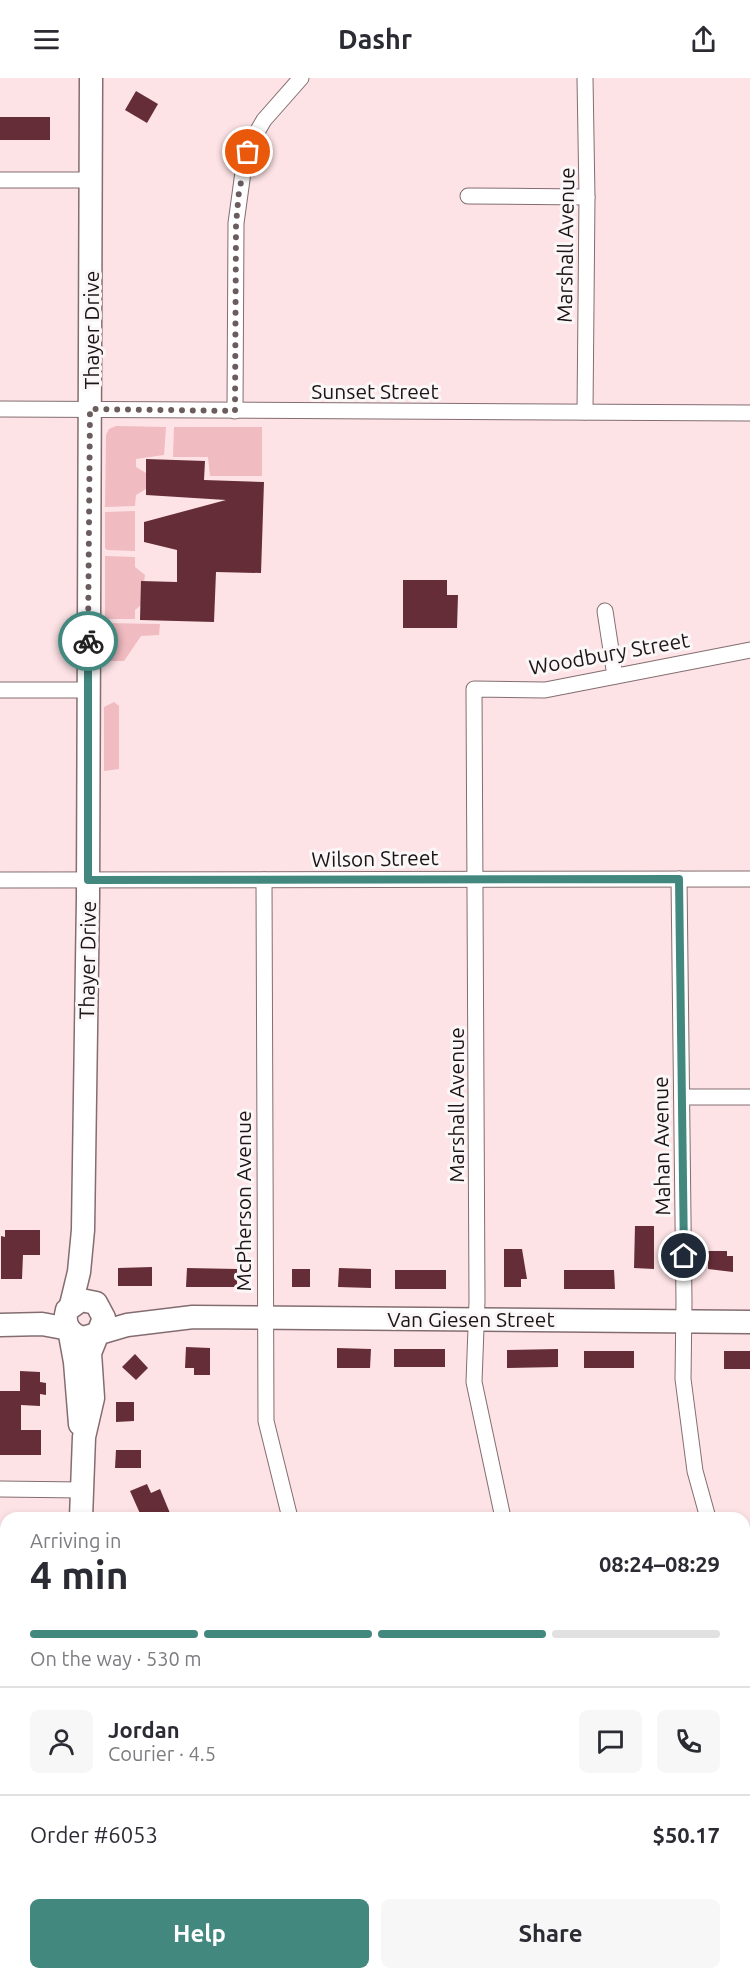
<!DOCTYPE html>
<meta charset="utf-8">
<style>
:root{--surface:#fff;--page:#f7f7f7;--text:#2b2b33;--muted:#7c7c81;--line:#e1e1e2;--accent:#42887f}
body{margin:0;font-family:Ubuntu,sans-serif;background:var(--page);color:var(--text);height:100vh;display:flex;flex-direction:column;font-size:22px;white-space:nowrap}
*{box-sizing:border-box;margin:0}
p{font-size:20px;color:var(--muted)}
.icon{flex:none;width:33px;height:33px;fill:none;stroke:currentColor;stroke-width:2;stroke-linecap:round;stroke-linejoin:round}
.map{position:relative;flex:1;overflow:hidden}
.details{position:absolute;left:0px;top:1434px;width:750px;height:468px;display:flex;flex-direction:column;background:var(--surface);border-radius:18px 18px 0 0;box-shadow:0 3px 9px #0003}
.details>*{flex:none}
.pin{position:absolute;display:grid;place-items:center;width:51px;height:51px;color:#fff;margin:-26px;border:3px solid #fff;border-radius:50%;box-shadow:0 2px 6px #0007}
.courier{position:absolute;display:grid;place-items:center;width:60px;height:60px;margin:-30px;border:4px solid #42887f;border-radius:50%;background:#fff;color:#222;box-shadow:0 2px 8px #0007}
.summary em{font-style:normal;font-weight:700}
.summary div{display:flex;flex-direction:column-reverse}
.summary{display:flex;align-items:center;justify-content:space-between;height:102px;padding:0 30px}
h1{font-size:39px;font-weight:700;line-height:45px}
.bar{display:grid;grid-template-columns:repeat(4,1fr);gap:9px 6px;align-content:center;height:72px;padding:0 30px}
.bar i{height:8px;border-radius:4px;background:var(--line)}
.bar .selected{background:var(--accent)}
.bar p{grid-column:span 4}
.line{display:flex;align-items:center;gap:15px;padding:0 30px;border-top:2px solid var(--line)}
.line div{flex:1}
.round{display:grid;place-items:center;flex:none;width:63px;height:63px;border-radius:9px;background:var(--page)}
.primary-button{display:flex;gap:12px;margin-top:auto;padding:12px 30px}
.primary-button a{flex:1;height:69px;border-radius:9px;background:var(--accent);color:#fff;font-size:24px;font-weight:700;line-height:69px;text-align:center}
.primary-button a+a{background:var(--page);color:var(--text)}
header{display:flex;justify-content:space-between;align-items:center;height:78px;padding:0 30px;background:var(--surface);font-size:27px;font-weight:700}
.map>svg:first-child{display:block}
</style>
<header><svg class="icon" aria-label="menu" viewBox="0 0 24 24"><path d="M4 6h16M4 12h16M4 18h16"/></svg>Dashr<svg class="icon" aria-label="share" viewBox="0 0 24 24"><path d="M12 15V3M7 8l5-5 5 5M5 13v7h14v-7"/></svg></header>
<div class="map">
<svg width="750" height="1902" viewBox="0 0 750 1902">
<rect width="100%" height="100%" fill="#fde3e6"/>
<g fill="#f0bbc1">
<polygon points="116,348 166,349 164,377 136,381 136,389 146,395 146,411 136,417 135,428 105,429 106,357 109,351"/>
<polygon points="174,349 262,349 262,398 210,398 208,379 173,379"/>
<polygon points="135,433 135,473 107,472 105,470 105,434"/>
<polygon points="105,478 135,479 135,489 145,497 141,527 135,532 135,541 105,541"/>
<polygon points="105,545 160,546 159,557 141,558 124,583 105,583"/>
<polygon points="114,624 119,628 119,691 104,693 104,629"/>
</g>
<g fill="#652d37">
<polygon points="136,13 158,26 147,45 125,32"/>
<rect x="0" y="39" width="50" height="23"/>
<polygon points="146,381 205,383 204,402 264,404 261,495 216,494 214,544 140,542 141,503 177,504 177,472 144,464 144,444 226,422 146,417"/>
<polygon points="403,502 447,502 447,517 458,517 457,550 403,550"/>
<polygon points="635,1148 654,1148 654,1191 634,1190"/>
<polygon points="5,1152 40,1152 40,1177 23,1177 22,1201 1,1201 1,1158 5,1159"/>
<polygon points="504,1171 522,1171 527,1201 521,1201 521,1209 504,1209"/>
<polygon points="708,1173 727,1173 727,1178 733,1178 733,1194 708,1191"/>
<polygon points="152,1189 152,1208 118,1208 118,1190"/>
<polygon points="187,1190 237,1191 237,1209 186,1209"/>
<polygon points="339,1190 371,1191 371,1210 338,1209"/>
<rect x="292" y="1191" width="18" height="18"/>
<rect x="395" y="1192" width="51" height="19"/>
<polygon points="564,1192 614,1192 615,1211 564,1211"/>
<polygon points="186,1269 210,1270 210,1297 194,1297 194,1290 185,1290"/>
<polygon points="337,1270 371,1271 370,1290 337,1290"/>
<rect x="394" y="1271" width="51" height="18"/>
<polygon points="558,1271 558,1289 507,1290 507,1272"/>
<rect x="584" y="1273" width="50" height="17"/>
<rect x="724" y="1273" width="26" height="18"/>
<polygon points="135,1276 148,1290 136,1302 122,1289"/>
<polygon points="20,1293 40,1294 40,1304 46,1305 46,1317 40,1316 40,1328 21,1327 21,1352 41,1352 41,1377 0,1377 0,1313 20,1313"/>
<polygon points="116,1324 134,1324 134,1343 116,1344"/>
<polygon points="116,1372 141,1372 141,1390 115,1390"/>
<polygon points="147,1406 151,1415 160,1411 172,1440 142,1440 130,1413"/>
</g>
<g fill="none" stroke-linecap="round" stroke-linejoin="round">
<g stroke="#836d70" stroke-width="17">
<g id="street">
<polyline points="0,102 91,102"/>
<polyline points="468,118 587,119"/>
<polyline points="0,331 750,335"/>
<polyline points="235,333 236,145 244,87 253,61 264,42 301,0"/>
<polyline points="585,334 587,119 585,0"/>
<polyline points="605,533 615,598"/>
<polyline points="0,612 87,612"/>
<polyline points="679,801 684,1224 683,1301 695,1393 708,1440"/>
<polyline points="0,802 750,801"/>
<polyline points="264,802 266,1343 290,1440"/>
<polyline points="682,1019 750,1019"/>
<polyline points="0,1411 81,1412"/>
<polyline points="503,1440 474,1304 477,1223 474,611 545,612 750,572"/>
<polyline points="744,1568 750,1589"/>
<polyline points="0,1695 6,1695"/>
<polyline points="0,1852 6,1852"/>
<polyline points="744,1853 750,1853"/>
<polyline points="368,1902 368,1896"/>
<polyline points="576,1902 576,1896"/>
</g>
</g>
<g stroke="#836d70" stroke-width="25">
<g id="secondary">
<polyline points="71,1227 79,1194 83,1152 88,819 91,0"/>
<polyline points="0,1247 42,1246 69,1251 75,1284 80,1346"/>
<path d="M81 1440 84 1359 93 1320 90 1275 104 1240 96 1225 81 1222 67 1232C63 1246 69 1256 83 1260L127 1247 193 1239 750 1244"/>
<polyline points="78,1902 78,1896"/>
</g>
</g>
<use href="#street" stroke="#fff" stroke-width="15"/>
<use href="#secondary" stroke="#fff" stroke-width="22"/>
</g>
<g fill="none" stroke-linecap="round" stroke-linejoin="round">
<polyline stroke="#6b5c5e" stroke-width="6" stroke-dasharray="0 10.8" points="88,563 90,331 235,333 236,146 239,113 248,74"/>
<polyline stroke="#42887f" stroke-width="8" points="88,563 88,802 679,801 684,1178"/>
</g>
<g text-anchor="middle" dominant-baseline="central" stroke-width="6" stroke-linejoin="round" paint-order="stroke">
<g font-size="21" fill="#1c1415" stroke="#fbf6f7">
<text transform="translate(565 167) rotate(-89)">Marshall Avenue</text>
<text transform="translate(91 252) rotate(-90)">Thayer Drive</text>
<text x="375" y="313">Sunset Street</text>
<text transform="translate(609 575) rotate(-10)">Woodbury Street</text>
<text transform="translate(375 780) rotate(-1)">Wilson Street</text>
<text transform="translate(87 882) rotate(-89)">Thayer Drive</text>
<text transform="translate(456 1027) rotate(-90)">Marshall Avenue</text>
<text transform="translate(661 1068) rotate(-91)">Mahan Avenue</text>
<text transform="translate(243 1123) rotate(-90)">McPherson Avenue</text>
<text x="471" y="1241">Van Giesen Street</text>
</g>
</g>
</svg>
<div class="pin" style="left:248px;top:74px;background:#ea580c"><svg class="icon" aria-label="bag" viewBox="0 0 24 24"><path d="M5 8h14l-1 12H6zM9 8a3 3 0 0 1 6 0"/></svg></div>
<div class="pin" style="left:684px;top:1178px;background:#1f2937"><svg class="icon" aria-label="home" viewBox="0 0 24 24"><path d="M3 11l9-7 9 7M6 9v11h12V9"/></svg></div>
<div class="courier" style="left:88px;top:563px"><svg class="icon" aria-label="bike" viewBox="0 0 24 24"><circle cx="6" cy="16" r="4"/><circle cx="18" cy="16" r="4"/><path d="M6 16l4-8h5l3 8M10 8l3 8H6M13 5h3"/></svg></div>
<section class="details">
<div class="summary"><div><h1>4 min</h1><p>Arriving in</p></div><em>08:24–08:29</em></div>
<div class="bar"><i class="selected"></i><i class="selected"></i><i class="selected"></i><i></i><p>On the way · 530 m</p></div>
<div class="line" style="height:108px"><a class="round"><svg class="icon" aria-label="person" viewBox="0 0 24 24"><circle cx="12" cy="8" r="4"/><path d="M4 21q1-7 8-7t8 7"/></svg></a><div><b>Jordan</b><p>Courier · 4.5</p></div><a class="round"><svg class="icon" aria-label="chat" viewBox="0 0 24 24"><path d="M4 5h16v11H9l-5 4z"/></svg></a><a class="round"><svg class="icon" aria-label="phone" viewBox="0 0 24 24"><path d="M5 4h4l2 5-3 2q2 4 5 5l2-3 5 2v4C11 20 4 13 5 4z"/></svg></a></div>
<div class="line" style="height:78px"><div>Order #6053</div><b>$50.17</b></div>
<div class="primary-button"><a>Help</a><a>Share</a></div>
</section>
</div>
